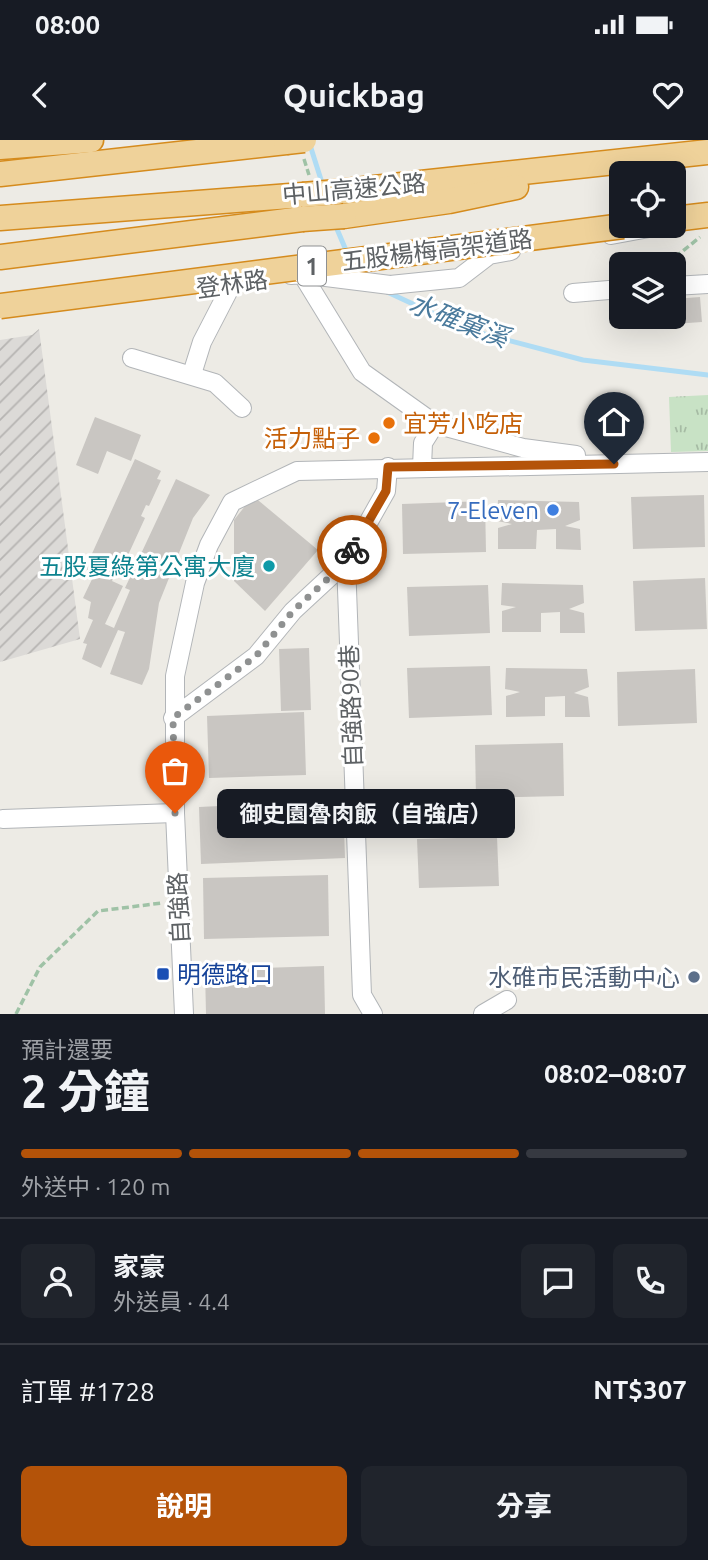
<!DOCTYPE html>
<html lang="zh-TW">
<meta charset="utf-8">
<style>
:root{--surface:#171b24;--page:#20242c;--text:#f1f3f6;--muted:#9ea1a6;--line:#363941;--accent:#b45309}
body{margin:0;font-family:Ubuntu,"Noto Sans TC",sans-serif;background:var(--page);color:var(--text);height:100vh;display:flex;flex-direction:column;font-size:26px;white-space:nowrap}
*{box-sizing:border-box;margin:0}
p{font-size:23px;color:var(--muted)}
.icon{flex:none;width:38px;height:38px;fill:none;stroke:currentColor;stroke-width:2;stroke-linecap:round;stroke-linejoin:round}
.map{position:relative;height:874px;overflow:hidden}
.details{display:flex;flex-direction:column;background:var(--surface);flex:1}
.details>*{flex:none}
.controls{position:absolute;left:609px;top:21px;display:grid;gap:14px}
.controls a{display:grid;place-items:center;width:77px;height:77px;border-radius:10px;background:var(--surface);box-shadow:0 7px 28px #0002;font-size:35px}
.pin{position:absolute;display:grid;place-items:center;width:60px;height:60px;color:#fff;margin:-72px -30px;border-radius:50% 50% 50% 0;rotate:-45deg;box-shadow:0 0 7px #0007}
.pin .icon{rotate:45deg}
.courier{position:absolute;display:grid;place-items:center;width:70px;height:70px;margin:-35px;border:5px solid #b45309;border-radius:50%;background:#fff;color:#222;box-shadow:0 2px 9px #0007}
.bubble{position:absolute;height:49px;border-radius:10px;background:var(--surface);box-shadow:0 7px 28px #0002;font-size:23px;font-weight:700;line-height:49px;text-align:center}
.head em{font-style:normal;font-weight:700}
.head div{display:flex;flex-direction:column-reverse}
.head{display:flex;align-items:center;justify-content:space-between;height:119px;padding:0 21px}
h1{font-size:46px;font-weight:700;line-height:52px}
.bar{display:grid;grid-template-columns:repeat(4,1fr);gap:10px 7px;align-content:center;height:84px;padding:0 21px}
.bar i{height:9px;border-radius:5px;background:var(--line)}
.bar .current{background:var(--accent)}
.bar p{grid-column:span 4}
.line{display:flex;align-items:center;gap:18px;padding:0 21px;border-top:2px solid var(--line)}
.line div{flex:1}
.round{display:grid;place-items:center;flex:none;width:74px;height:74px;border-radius:10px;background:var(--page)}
.action{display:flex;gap:14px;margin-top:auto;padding:14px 21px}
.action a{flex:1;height:80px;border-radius:10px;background:var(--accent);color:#fff;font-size:28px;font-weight:700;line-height:80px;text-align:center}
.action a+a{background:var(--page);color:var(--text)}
.status{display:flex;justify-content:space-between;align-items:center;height:49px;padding:0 35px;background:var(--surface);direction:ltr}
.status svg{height:19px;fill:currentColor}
header{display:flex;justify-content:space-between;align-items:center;height:91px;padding:0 21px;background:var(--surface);font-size:32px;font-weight:700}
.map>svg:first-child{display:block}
</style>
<div class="status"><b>08:00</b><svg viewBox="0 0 49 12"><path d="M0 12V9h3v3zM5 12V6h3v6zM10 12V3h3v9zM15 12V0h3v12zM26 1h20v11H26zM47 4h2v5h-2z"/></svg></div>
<header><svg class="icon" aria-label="back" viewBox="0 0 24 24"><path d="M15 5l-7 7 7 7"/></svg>Quickbag<svg class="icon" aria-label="heart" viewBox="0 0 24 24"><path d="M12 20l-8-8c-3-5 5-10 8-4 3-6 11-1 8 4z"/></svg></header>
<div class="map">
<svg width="708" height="874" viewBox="0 0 708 874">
<defs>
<pattern id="industrial-furrows" width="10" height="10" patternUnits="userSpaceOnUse" patternTransform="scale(1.75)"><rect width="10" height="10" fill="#dcdad7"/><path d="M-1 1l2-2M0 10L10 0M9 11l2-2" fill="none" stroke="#b6b4b2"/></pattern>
<pattern id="park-tufts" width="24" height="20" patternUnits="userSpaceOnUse" patternTransform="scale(1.75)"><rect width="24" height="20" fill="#c8e2c5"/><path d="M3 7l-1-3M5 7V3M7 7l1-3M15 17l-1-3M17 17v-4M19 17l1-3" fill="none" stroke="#a6bba4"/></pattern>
</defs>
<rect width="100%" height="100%" fill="#edebe5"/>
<polygon fill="url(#industrial-furrows)" points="39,189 80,499 0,522 0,200 32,195"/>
<polygon fill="url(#park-tufts)" points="708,255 708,311 671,312 669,257"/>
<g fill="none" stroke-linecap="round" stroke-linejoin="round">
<g stroke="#afdcf4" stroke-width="5">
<polyline points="310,5 323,46"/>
<polyline points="334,82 348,115"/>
<polyline points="385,151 469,190 583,220 708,235"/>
</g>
</g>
<g fill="#c9c6c2">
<polygon points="700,157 702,182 631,187 630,177 674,177 674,159"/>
<polygon points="95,277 141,295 131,321 107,311 98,334 76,325"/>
<polygon points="135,319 161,331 157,339 161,340 149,366 146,365 141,376 145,378 118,437 115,435 112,441 123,446 105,484 114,488 130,450 125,448 176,339 210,355 193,378 159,463 149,529 142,545 110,534 125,492 118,490 101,528 82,519 87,504 83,503 93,480 88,478 91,462 83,458 95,433 85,429"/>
<polygon points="704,355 705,407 633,409 631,357"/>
<polygon points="253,356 318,410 265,471 234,441 234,380"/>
<polygon points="498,360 579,362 580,380 565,386 580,389 581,410 556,409 556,389 537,390 536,409 498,409 498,388 512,384 497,381"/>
<polygon points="485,361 486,412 403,414 402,364"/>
<polygon points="705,438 707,489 635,491 633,441"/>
<polygon points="502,443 583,445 584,463 569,469 584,473 585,493 560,493 560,472 541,473 541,492 502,492 502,471 516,467 501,465"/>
<polygon points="488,445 490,493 409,496 407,447"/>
<polygon points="309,508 311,570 281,571 279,509"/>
<polygon points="490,526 492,575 409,578 407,528"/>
<polygon points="506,528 587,529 589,547 574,553 588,557 590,577 565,577 565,556 545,557 545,576 506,577 506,556 520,552 505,549"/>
<polygon points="695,529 697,583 618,586 617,532"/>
<polygon points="304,572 306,635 209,638 207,576"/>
<polygon points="563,603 564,656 476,658 475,605"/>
<polygon points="343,660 345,718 201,724 199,667"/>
<polygon points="497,697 499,746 419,748 417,699"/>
<polygon points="328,735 329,796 204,799 203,738"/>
<polygon points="324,826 325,874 206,874 205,830"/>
</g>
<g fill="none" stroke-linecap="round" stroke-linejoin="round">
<g stroke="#b2b5b8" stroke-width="20">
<g id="minor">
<polyline points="611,95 660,86"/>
<polyline points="291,135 302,134 362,232 435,284 523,308 576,315"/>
<polyline points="390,145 459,138 489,115 511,111"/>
<polyline points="674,146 708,144"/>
<polyline points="573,153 621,149"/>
<polyline points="132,218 215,243 242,268"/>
<polyline points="192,234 202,202 232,144"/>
<polyline points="422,327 423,303 435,284"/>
<polyline points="346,422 362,855 373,874"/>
<polyline points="173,578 256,516 293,471 346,422 386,351 388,327"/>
<polyline points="3,679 175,673"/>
<polyline points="184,874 175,673 175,536 195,443 209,405 232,362 297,331 708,322"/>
<polyline points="483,874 507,860"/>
</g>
</g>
<g stroke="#d58b1d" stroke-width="27">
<g id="highway">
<polyline points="0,7 91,0"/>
<polyline points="0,34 286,2"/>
<polyline points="337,52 708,12"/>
<polyline points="344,76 449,61 516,47"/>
<polyline points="0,78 303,55"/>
<polyline points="674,79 708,75"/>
<polyline points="0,117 302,79"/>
</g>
</g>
<g stroke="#9fc2a6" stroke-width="3.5" stroke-dasharray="7 3.5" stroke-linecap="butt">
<polyline points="304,19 309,35"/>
<polyline points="667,124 700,97"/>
<polyline points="16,874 40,827 98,771 162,763"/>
</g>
<use href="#minor" stroke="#fff" stroke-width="18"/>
<use href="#highway" stroke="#efd29a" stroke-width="24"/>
<g stroke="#b2b5b8" stroke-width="20" stroke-linecap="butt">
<polyline id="minor-bridge" points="302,134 390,145"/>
</g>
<g stroke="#d58b1d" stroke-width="27" stroke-linecap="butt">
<g id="highway-bridge">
<polyline points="286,2 304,0"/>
<polyline points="303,55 337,52"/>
<polyline points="302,79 344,76"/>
<polyline points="0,166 623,86"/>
</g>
</g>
<use href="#minor-bridge" stroke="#fff" stroke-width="18"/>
<use href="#highway-bridge" stroke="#efd29a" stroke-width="24"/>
</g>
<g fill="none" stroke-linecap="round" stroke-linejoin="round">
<polyline stroke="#8f9191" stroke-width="7" stroke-dasharray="0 12.6" points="175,673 173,578 256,516 293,471 346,422 352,410"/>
<polyline stroke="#b45309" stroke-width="9" points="352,410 386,351 388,327 614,324"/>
</g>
<g fill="#e8710a" stroke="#fff" stroke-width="2.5">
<circle cx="389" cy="283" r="7"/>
<circle cx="374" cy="298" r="7"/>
</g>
<circle fill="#3f7fe0" stroke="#fff" stroke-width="2.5" cx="553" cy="370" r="7"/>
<circle fill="#0f9aa8" stroke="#fff" stroke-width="2.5" cx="269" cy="426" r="7"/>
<rect fill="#1a4fb4" stroke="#fff" stroke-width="2.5" x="156" y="827" width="14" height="14" rx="3.5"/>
<circle fill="#5c6f8a" stroke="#fff" stroke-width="2.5" cx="694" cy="837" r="7"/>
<g text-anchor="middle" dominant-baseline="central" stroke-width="6" stroke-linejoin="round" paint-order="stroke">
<rect fill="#fff" stroke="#8e9092" stroke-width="2" x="298" y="106.5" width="28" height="39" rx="5"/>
<g font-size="23" font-weight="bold" fill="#5d6164">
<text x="312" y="126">1</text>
</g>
<g font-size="24" fill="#5d6164" stroke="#fff">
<text transform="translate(354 49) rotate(-5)">中山高速公路</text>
<text transform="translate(437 110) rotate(-7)">五股楊梅高架道路</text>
<text transform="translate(232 144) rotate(-8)">登林路</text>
<text transform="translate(351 566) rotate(-92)">自強路90巷</text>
<text transform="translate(179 768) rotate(-93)">自強路</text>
</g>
<g font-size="24" fill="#c56008" stroke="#fff" text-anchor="start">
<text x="403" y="283">宜芳小吃店</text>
<text x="360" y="298" text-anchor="end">活力點子</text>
</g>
<g font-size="24" fill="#366cbe" stroke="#fff" text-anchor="end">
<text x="539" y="370">7-Eleven</text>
</g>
<g font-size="24" fill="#0d838f" stroke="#fff" text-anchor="end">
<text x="255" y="426">五股夏綠第公寓大廈</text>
</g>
<g font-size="24" fill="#164399" stroke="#fff" text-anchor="start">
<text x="177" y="834">明德路口</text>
</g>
<g font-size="24" fill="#4e5e75" stroke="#fff" text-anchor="end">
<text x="680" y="837">水碓市民活動中心</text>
</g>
<g font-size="26" font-style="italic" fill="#4a7a9c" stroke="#fff">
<text transform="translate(459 180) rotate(21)">水確窠溪</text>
</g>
</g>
</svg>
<div class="controls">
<a><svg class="icon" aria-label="locate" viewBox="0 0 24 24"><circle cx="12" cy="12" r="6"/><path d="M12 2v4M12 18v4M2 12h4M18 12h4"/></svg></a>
<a><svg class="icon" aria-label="layers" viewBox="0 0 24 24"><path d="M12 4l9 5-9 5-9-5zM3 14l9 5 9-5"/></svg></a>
</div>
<div class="pin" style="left:175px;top:673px;background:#ea580c"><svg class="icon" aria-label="bag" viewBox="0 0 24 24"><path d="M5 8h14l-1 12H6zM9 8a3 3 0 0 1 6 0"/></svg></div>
<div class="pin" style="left:614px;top:324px;background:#1f2937"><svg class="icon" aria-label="home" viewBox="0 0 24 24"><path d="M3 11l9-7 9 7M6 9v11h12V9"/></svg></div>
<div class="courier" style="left:352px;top:410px"><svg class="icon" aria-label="bike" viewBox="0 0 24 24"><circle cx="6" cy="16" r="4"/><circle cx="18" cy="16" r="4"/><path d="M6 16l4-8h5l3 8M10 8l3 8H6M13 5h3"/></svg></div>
<div class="bubble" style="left:217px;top:649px;width:298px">御史園魯肉飯（自強店）</div>
</div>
<section class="details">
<div class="head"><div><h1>2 分鐘</h1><p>預計還要</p></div><em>08:02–08:07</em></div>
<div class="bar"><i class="current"></i><i class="current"></i><i class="current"></i><i></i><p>外送中 · 120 m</p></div>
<div class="line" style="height:126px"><a class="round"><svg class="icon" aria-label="person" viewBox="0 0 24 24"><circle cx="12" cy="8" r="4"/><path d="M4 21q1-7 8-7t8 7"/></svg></a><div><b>家豪</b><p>外送員 · 4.4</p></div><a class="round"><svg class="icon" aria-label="chat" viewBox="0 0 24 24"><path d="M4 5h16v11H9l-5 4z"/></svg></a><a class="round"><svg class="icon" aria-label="phone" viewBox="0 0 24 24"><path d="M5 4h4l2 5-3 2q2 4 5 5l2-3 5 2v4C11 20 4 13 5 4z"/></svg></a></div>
<div class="line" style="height:91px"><div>訂單 #1728</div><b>NT$307</b></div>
<div class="action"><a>說明</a><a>分享</a></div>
</section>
